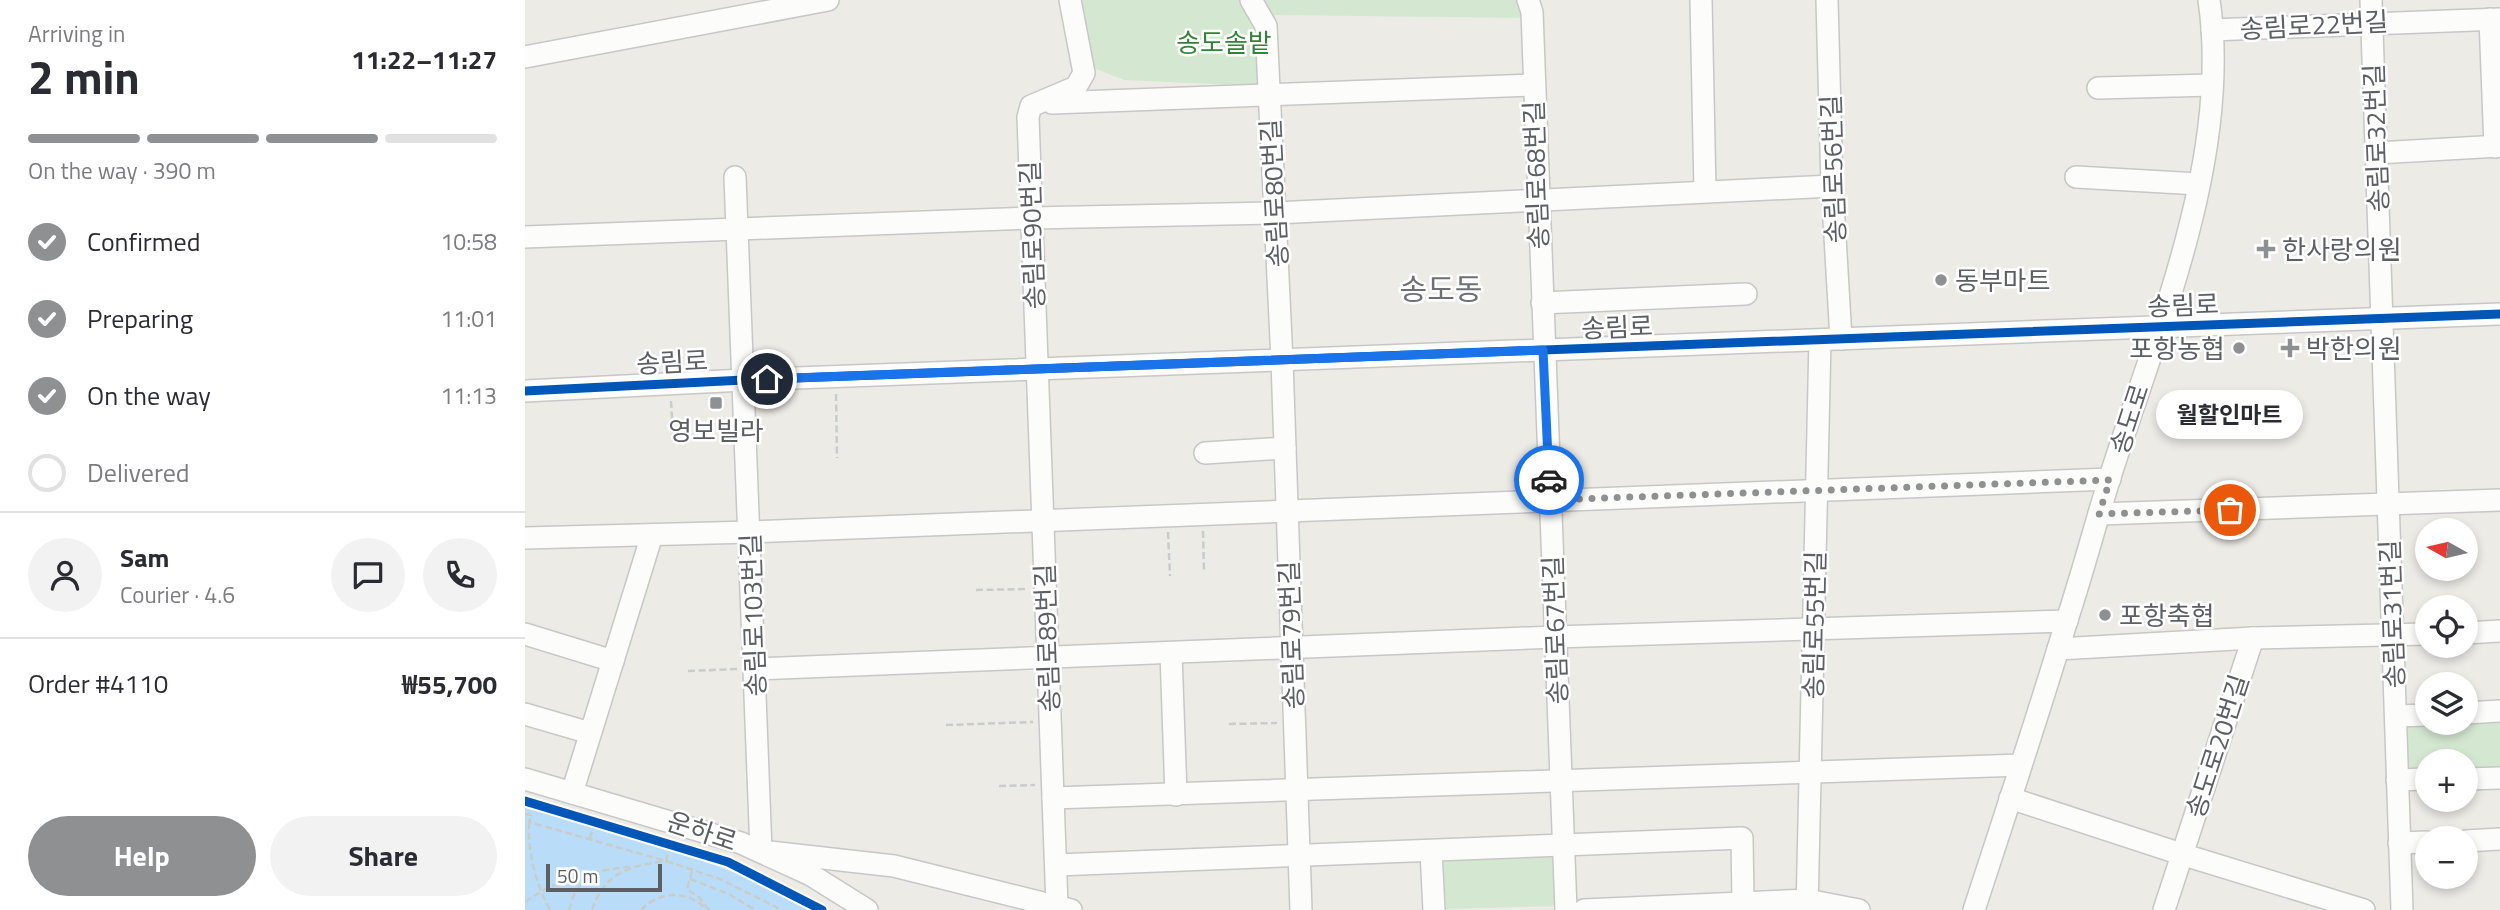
<!DOCTYPE html>
<meta charset="utf-8">
<style>
:root{--surface:#fff;--page:#f2f2f3;--text:#2b2b33;--muted:#7c7c81;--line:#e1e1e2;--accent:#8e9092}
body{margin:0;font-family:"Titillium Web","Noto Sans KR",sans-serif;background:var(--page);color:var(--text);height:100vh;display:flex;flex-direction:column;font-size:26px;white-space:nowrap}
*{box-sizing:border-box;margin:0}
p{font-size:23px;color:var(--muted)}
.icon{flex:none;width:38px;height:38px;fill:none;stroke:currentColor;stroke-width:2;stroke-linecap:round;stroke-linejoin:round}
.map{position:relative;flex:1;overflow:hidden}
.details{display:flex;flex-direction:column;background:var(--surface);width:525px}
.details>*{flex:none}
.needle{width:46px;rotate:278deg}
.controls{position:absolute;left:1890px;top:518px;display:grid;gap:14px}
.controls a{display:grid;place-items:center;width:63px;height:63px;border-radius:50%;background:var(--surface);box-shadow:0 4px 10px #0003;font-size:35px}
.scale{position:absolute;left:21px;bottom:18px;width:116px;box-sizing:border-box;padding-left:7px;border:4px solid #5c5f64;border-top:0;font-size:19px;line-height:24px;white-space:nowrap;color:#5c5f64;-webkit-text-stroke:5px #fff;paint-order:stroke}
.pin{position:absolute;display:grid;place-items:center;width:60px;height:60px;color:#fff;margin:-30px;border:4px solid #fff;border-radius:50%;box-shadow:0 2px 7px #0007}
.courier{position:absolute;display:grid;place-items:center;width:70px;height:70px;margin:-35px;border:5px solid #1a73e8;border-radius:50%;background:#fff;color:#222;box-shadow:0 2px 9px #0007}
.bubble{position:absolute;height:49px;border-radius:24px;background:var(--surface);box-shadow:0 4px 10px #0003;font-size:23px;font-weight:700;line-height:49px;text-align:center}
.headline em{font-style:normal;font-weight:700}
.headline div{display:flex;flex-direction:column-reverse}
.headline{display:flex;align-items:center;justify-content:space-between;height:119px;padding:0 28px}
h1{font-size:46px;font-weight:700;line-height:52px}
.bar{display:grid;grid-template-columns:repeat(4,1fr);gap:10px 7px;align-content:center;height:84px;padding:0 28px}
.bar i{height:9px;border-radius:5px;background:var(--line)}
.bar .selected{background:var(--accent)}
.bar p{grid-column:span 4}
.line{display:flex;align-items:center;gap:18px;padding:0 28px;border-top:2px solid var(--line)}
.line div{flex:1}
.round{display:grid;place-items:center;flex:none;width:74px;height:74px;border-radius:37px;background:var(--page)}
ol{padding:0 28px;list-style:none}
li{display:flex;align-items:center;gap:21px;height:77px}
li p{margin-inline-start:auto}
li .icon{padding:7px;border-radius:50%;background:var(--accent);color:#fff;stroke-width:4}
li:last-child{color:var(--muted)}
li i{width:38px;height:38px;border:4px solid var(--line);border-radius:50%}
.action{display:flex;gap:14px;margin-top:auto;padding:14px 28px}
.action a{flex:1;height:80px;border-radius:42px;background:var(--accent);color:#fff;font-size:28px;font-weight:700;line-height:80px;text-align:center}
.action a+a{background:var(--page);color:var(--text)}
main{display:flex;flex:1;min-height:0}
.map>svg:first-child{display:block}
</style>
<main>
<section class="details">
<div class="headline"><div><h1>2 min</h1><p>Arriving in</p></div><em>11:22–11:27</em></div>
<div class="bar"><i class="selected"></i><i class="selected"></i><i class="selected"></i><i></i><p>On the way · 390 m</p></div>
<ol>
<li><svg class="icon" aria-label="check" viewBox="0 0 24 24"><path d="M5 12l5 5 9-10"/></svg>Confirmed<p>10:58</p></li>
<li><svg class="icon" aria-label="check" viewBox="0 0 24 24"><path d="M5 12l5 5 9-10"/></svg>Preparing<p>11:01</p></li>
<li><svg class="icon" aria-label="check" viewBox="0 0 24 24"><path d="M5 12l5 5 9-10"/></svg>On the way<p>11:13</p></li>
<li><i></i>Delivered</li>
</ol>
<div class="line" style="height:126px"><a class="round"><svg class="icon" aria-label="person" viewBox="0 0 24 24"><circle cx="12" cy="8" r="4"/><path d="M4 21q1-7 8-7t8 7"/></svg></a><div><b>Sam</b><p>Courier · 4.6</p></div><a class="round"><svg class="icon" aria-label="chat" viewBox="0 0 24 24"><path d="M4 5h16v11H9l-5 4z"/></svg></a><a class="round"><svg class="icon" aria-label="phone" viewBox="0 0 24 24"><path d="M5 4h4l2 5-3 2q2 4 5 5l2-3 5 2v4C11 20 4 13 5 4z"/></svg></a></div>
<div class="line" style="height:91px"><div>Order #4110</div><b>₩55,700</b></div>
<div class="action"><a>Help</a><a>Share</a></div>
</section>
<div class="map">
<svg width="1975" height="910" viewBox="0 0 1975 910">
<rect width="100%" height="100%" fill="#ecebe6"/>
<g fill="#d4e8d1">
<polygon points="555,0 1006,0 1002,18 750,15 734,86 599,80 561,65"/>
<polygon points="1975,716 1975,771 1941,772 1941,761 1902,761 1902,774 1878,775 1876,720 1941,723"/>
<polygon points="1032,852 1033,906 921,909 918,856"/>
</g>
<path fill="#b9ddf8" d="M0 808C99 836 199 860 290 910H0Z"/>
<g fill="none" stroke-linecap="round" stroke-linejoin="round">
<g stroke="#c7c7c7" stroke-width="24">
<g id="minor">
<polyline points="726,0 741,26 757,361 776,910"/>
<polyline points="1003,0 1007,12 1041,910"/>
<polyline points="1176,0 1180,191"/>
<polyline points="1302,0 1307,186 1316,339"/>
<polyline points="1846,0 1877,910"/>
<polyline points="1965,19 1970,147"/>
<polyline points="1687,30 1975,19"/>
<polyline points="0,57 303,0"/>
<polyline points="1573,88 1687,85"/>
<polyline points="527,103 1008,85"/>
<polyline points="1852,153 1975,146"/>
<polyline points="210,177 236,851 369,866 546,910"/>
<polyline points="1551,177 1674,184"/>
<polyline points="0,237 507,218 750,213 1307,186"/>
<polyline points="1017,303 1221,294"/>
<polyline points="0,391 219,380 1975,314"/>
<polyline points="680,453 760,448"/>
<polyline points="1574,514 1975,500"/>
<polyline points="0,538 225,532 1585,479"/>
<polyline points="1941,633 1975,631"/>
<polyline points="0,634 88,661"/>
<polyline points="1533,649 1728,638 1902,634"/>
<polyline points="646,653 651,795"/>
<polyline points="230,669 1029,637 1542,621"/>
<polyline points="1941,713 1975,711"/>
<polyline points="0,714 65,733"/>
<polyline points="1871,716 1902,715"/>
<polyline points="0,779 216,843 286,875 342,910"/>
<polyline points="1941,779 1975,778"/>
<polyline points="1872,780 1902,779"/>
<polyline points="47,793 127,535"/>
<polyline points="528,798 1496,765"/>
<polyline points="1485,798 1656,854 1839,910"/>
<polyline points="1941,841 1975,839"/>
<polyline points="1874,843 1902,842"/>
<polyline points="906,851 909,910"/>
<polyline points="531,865 1217,838 1218,902"/>
<polyline points="532,906 503,117 506,106 551,87 559,73 545,0"/>
<polyline points="1059,910 1282,900 1334,910"/>
<polyline points="1282,910 1295,340"/>
<path d="M1449 910C1480 815 1512 719 1541 623 1557 575 1570 525 1585 477 1632 330 1707 156 1684 0"/>
<polyline points="1639,910 1728,638"/>
</g>
</g>
<g stroke="#c8cdca" stroke-width="2.5" stroke-dasharray="7 3.5" stroke-linecap="butt">
<polyline points="311,394 312,458"/>
<polyline points="146,401 148,435"/>
<polyline points="678,531 679,572"/>
<polyline points="643,532 645,576"/>
<polyline points="451,590 503,589"/>
<polyline points="163,671 212,669"/>
<polyline points="704,724 752,723"/>
<polyline points="421,725 508,722"/>
<polyline points="474,786 510,785"/>
<polyline points="0,814 7,815 4,822 141,861 195,879 257,910"/>
<path d="M4 822C3 855 10 881 25 910"/>
<polyline points="65,838 70,821"/>
<polyline points="167,871 162,889 174,897 184,910"/>
<polyline points="165,879 204,894 230,910"/>
<path d="M0 902C38 876 64 872 109 866"/>
<polyline points="44,910 48,897 63,872"/>
<path d="M67 910C80 872 104 866 141 861L146 843"/>
<path d="M116 910C135 890 163 890 182 910"/>
</g>
<use href="#minor" stroke="#fcfcfb" stroke-width="21"/>
<g stroke="#fff" stroke-width="13">
<g id="cycleway">
<polyline points="0,391 219,380 1975,314"/>
<polyline points="0,801 203,862 297,910"/>
</g>
</g>
<use href="#cycleway" stroke="#0057b8" stroke-width="9"/>
</g>
<g fill="none" stroke-linecap="round" stroke-linejoin="round">
<polyline stroke="#8e9092" stroke-width="7" stroke-dasharray="0 12.6" points="1024,480 1024,500 1585,480 1574,514 1705,510"/>
<polyline stroke="#1a73e8" stroke-width="9" points="242,379 1018,350 1024,480"/>
</g>
<g fill="#8e9092" stroke="#fff" stroke-width="2.5">
<path d="M1737.5 238.5h7v7h7v7h-7v7h-7v-7h-7v-7h7z"/>
<circle cx="1416" cy="280" r="7"/>
<circle cx="1714" cy="348" r="7"/>
<path d="M1761.5 337.5h7v7h7v7h-7v7h-7v-7h-7v-7h7z"/>
<rect x="184" y="396" width="14" height="14" rx="3.5"/>
<circle cx="1580" cy="615" r="7"/>
</g>
<g text-anchor="middle" dominant-baseline="central" stroke-width="5" stroke-linejoin="round" paint-order="stroke">
<g font-size="26" fill="#5c5f64" stroke="#fff">
<text transform="translate(1789 25) rotate(-3)">송림로22번길</text>
<text transform="translate(1851 138) rotate(-92)">송림로32번길</text>
<text transform="translate(1308 169) rotate(-92)">송림로56번길</text>
<text transform="translate(1011 175) rotate(-92)">송림로68번길</text>
<text transform="translate(749 193) rotate(-93)">송림로80번길</text>
<text transform="translate(507 235) rotate(-92)">송림로90번길</text>
<text transform="translate(1658 305) rotate(-2)">송림로</text>
<text transform="translate(1092 327) rotate(-2)">송림로</text>
<text transform="translate(147 362) rotate(-3)">송림로</text>
<text transform="translate(1604 419) rotate(-72)">송도로</text>
<text transform="translate(1867 614) rotate(-92)">송림로31번길</text>
<text transform="translate(228 615) rotate(-92)">송림로103번길</text>
<text transform="translate(1289 625) rotate(-89)">송림로55번길</text>
<text transform="translate(1030 630) rotate(-92)">송림로67번길</text>
<text transform="translate(766 635) rotate(-92)">송림로79번길</text>
<text transform="translate(522 638) rotate(-92)">송림로89번길</text>
<text transform="translate(1692 746) rotate(-72)">송도로20번길</text>
<text transform="translate(177 831) rotate(18)">운하로</text>
</g>
<g font-size="26" fill="#348338" stroke="#fff">
<text x="699" y="42">송도솔밭</text>
</g>
<g font-size="26" fill="#5c5f64" stroke="#fff" text-anchor="start">
<text x="1757" y="249">한사랑의원</text>
<text x="1430" y="280">동부마트</text>
<text x="1700" y="348" text-anchor="end">포항농협</text>
<text x="1781" y="348">박한의원</text>
<text x="191" y="430" text-anchor="middle">영보빌라</text>
<text x="1594" y="615">포항축협</text>
</g>
<g font-size="30" fill="#6d7176" stroke="#fff">
<text x="916" y="289">송도동</text>
</g>
</g>
</svg>
<div class="controls">
<a><svg class="needle" viewBox="-14 -14 28 28"><path d="M0-13l5 13h-10z" fill="#e53935"/><path d="M0 13l5-13h-10z" fill="#7c7c81"/></svg></a>
<a><svg class="icon" aria-label="locate" viewBox="0 0 24 24"><circle cx="12" cy="12" r="6"/><path d="M12 2v4M12 18v4M2 12h4M18 12h4"/></svg></a>
<a><svg class="icon" aria-label="layers" viewBox="0 0 24 24"><path d="M12 4l9 5-9 5-9-5zM3 14l9 5 9-5"/></svg></a>
<a>+</a>
<a>−</a>
</div>
<div class="scale">50 m</div>
<div class="pin" style="left:1705px;top:510px;background:#ea580c"><svg class="icon" aria-label="bag" viewBox="0 0 24 24"><path d="M5 8h14l-1 12H6zM9 8a3 3 0 0 1 6 0"/></svg></div>
<div class="pin" style="left:242px;top:379px;background:#1f2937"><svg class="icon" aria-label="home" viewBox="0 0 24 24"><path d="M3 11l9-7 9 7M6 9v11h12V9"/></svg></div>
<div class="courier" style="left:1024px;top:480px"><svg class="icon" aria-label="car" viewBox="0 0 24 24"><path d="M5 17H2v-5l4-1 3-4h7l3 4 3 1v5h-3M9 17h6M6 11h13"/><circle cx="7" cy="17" r="2"/><circle cx="17" cy="17" r="2"/></svg></div>
<div class="bubble" style="left:1631px;top:390px;width:147px">월할인마트</div>
</div>
</main>
